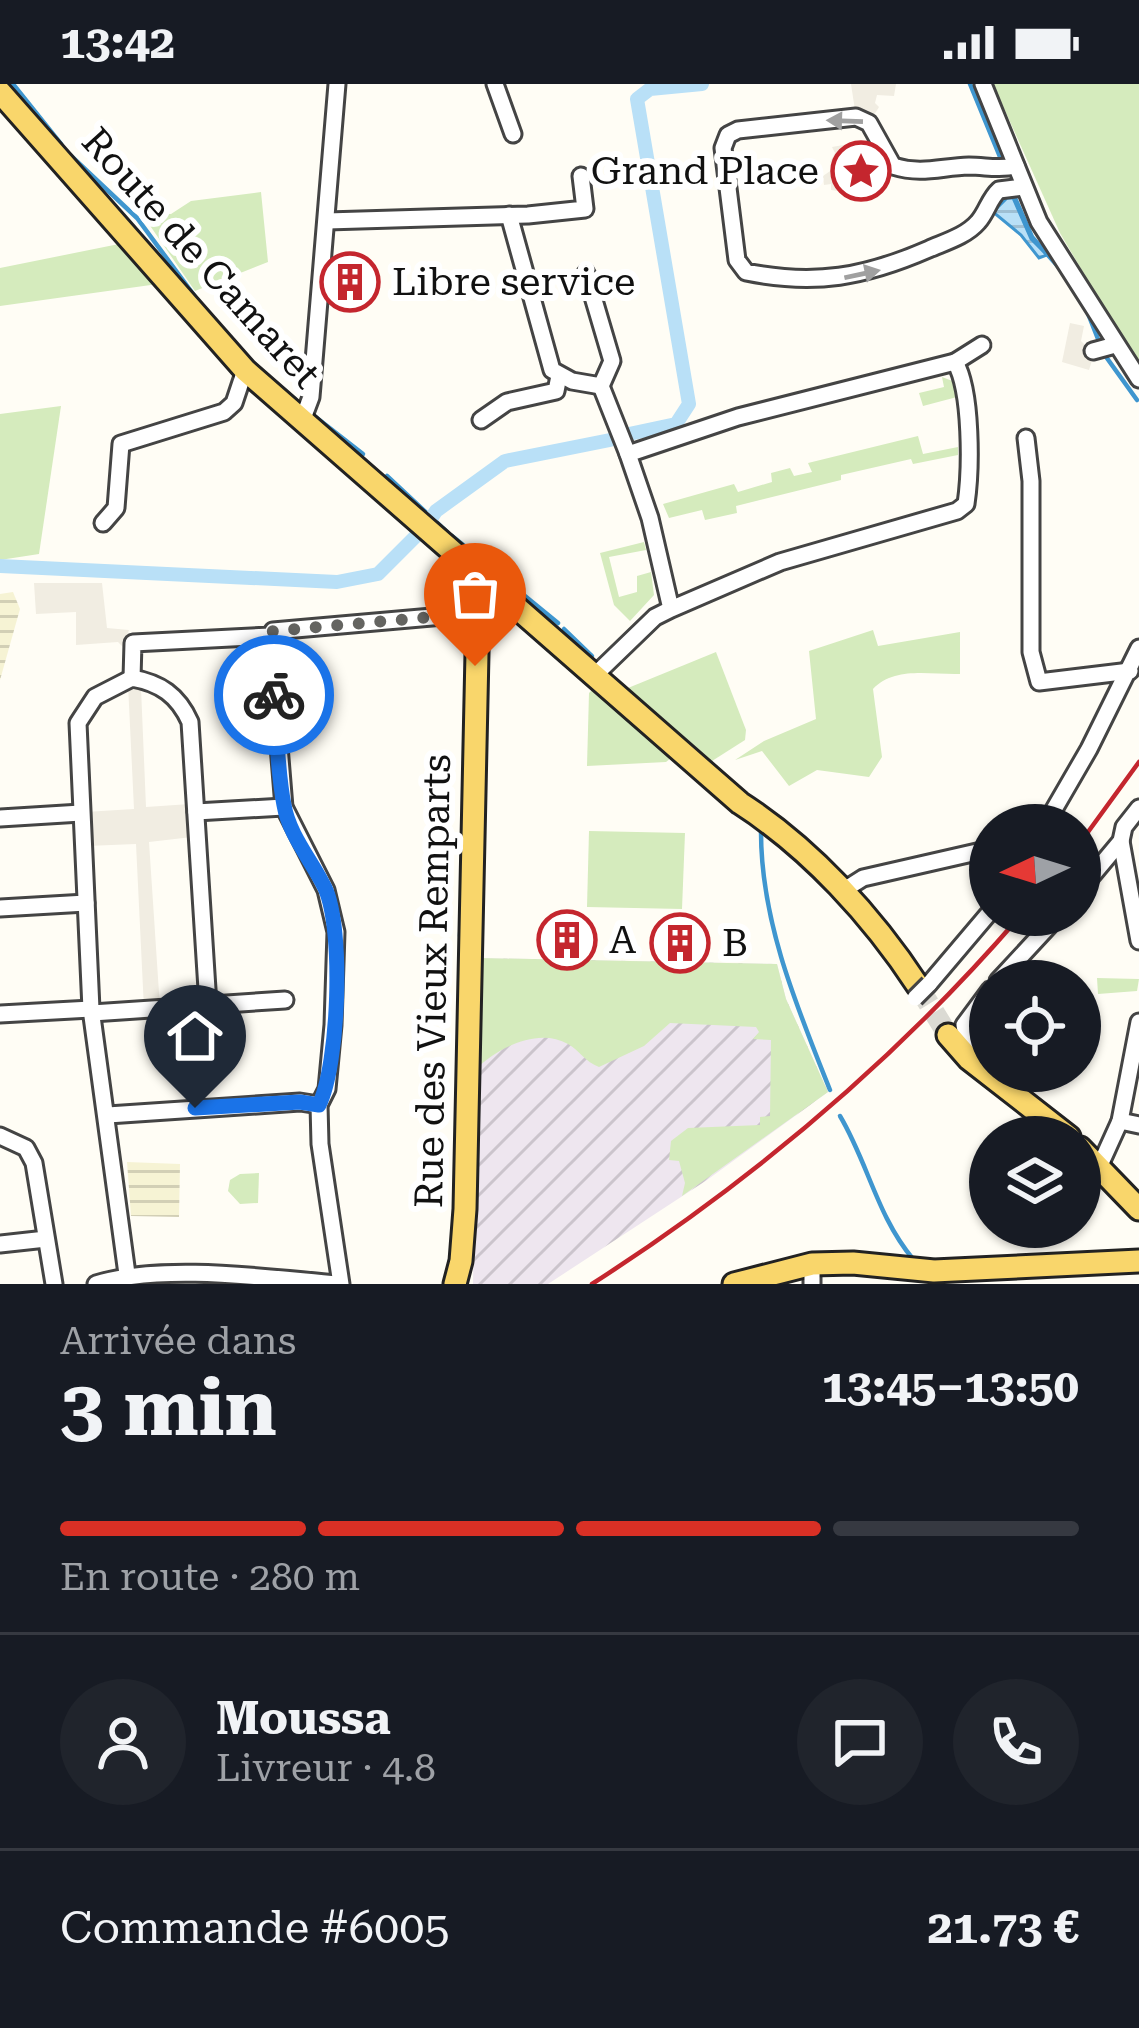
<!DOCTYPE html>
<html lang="fr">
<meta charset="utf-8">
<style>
:root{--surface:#171b24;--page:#20242c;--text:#f1f3f6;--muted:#9ea1a6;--line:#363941;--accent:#d93025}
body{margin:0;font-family:"Roboto Serif",serif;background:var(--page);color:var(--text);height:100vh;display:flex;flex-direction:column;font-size:45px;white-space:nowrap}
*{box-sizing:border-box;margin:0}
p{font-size:39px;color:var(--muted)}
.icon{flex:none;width:66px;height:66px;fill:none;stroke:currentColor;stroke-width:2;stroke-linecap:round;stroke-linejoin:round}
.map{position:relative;height:1200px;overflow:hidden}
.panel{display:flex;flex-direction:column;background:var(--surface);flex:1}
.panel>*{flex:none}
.needle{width:78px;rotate:266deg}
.fabs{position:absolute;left:969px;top:720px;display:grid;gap:24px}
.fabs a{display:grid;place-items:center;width:132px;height:132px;border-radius:50%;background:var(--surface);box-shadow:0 3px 9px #0004;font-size:60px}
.pin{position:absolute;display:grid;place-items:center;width:102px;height:102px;color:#fff;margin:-123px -51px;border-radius:50% 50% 50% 0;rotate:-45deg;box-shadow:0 0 12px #0007}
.pin .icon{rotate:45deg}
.courier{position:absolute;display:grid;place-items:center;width:120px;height:120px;margin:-60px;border:9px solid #1a73e8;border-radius:50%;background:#fff;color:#222;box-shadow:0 3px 15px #0007}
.overview em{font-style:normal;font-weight:700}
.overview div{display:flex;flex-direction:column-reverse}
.overview{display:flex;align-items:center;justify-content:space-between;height:204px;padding:0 60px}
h1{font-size:78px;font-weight:700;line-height:90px}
.bar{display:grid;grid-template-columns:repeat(4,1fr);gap:18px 12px;align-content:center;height:144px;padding:0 60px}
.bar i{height:15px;border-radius:9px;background:var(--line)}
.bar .selected{background:var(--accent)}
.bar p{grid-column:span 4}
.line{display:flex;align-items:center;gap:30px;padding:0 60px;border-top:3px solid var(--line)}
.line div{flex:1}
.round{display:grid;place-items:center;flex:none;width:126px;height:126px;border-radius:63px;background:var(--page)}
.status{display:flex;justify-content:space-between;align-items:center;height:84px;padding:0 60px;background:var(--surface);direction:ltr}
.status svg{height:33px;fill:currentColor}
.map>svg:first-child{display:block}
</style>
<div class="status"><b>13:42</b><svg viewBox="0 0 49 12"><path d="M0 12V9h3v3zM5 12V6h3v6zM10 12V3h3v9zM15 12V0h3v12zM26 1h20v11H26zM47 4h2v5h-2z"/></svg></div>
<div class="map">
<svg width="1139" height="1200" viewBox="0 0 1139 1200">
<defs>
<pattern id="industrial-furrows" width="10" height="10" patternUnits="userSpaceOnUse" patternTransform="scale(3)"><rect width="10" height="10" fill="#eee6ef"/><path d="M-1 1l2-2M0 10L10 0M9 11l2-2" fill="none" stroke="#cbc4cc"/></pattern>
<pattern id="farmland-rules" width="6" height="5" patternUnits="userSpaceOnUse" patternTransform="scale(3)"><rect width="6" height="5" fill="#f6f3d4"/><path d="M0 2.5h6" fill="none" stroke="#d2cfb5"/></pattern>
<pattern id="water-rules" width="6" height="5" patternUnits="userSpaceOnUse" patternTransform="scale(3)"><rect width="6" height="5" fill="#b9e0f7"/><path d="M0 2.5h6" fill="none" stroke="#9ebfd3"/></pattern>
</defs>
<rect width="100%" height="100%" fill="#fffdf5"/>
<polygon fill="url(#industrial-furrows)" points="478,874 777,880 786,915 828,1008 707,1096 548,1200 473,1200"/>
<g fill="url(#farmland-rules)">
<polygon points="13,508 20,525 0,596 0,510"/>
<polygon points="127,1078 180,1080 179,1133 131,1132"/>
</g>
<g fill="#d5ebbd">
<polygon points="993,0 1139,0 1139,284 1060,149"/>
<polygon points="261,108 268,178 195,207 142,130 171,130 191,117"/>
<polygon points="119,160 158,200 0,222 0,184"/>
<polygon points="942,293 955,298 957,313 923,322 919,309 944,303"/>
<polygon points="61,322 39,470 0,476 0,330"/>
<polygon points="918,352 923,370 958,363 958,371 913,380 911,375 841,391 841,396 736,422 737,429 705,436 702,426 669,434 663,420 734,400 738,408 772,398 771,389 790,384 794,392 812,388 808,379"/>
<polygon points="644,458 646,466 609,473 619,513 637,508 637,492 651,488 654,511 630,537 614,521 600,469"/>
<path d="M873 546 878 562 960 548V590C930 591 895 582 873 605L882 673 869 693 817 686 789 702 762 667 735 676 764 657 816 635 809 567Z"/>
<polygon points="716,568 746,646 745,656 712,677 628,604"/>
<polygon points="593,605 671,674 666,678 587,682 589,609"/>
<polygon points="589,747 685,749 682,825 587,823"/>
<path d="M478 874 777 880 786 915 828 1008 682 1112 685 1099 679 1077 669 1076 671 1057 688 1044 760 1041V1033L770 1032 771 956 753 955 759 948 756 943 670 939 644 962 599 983C585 978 580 967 568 960 538 943 498 964 477 984Z"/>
<polygon points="1097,894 1139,895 1137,907 1098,910"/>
<polygon points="259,1089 258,1119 240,1120 228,1107 230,1096 240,1090"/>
</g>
<g fill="#f1ede2">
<polygon points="851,0 896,0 894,12 877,11 875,19 879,23 869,39 856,33"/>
<polygon points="878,55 893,82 875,112 831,106 831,100 824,101 823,92 836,83 830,78 835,69 832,63"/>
<polygon points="1070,239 1084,242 1081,257 1094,270 1089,286 1062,278"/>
<polygon points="102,499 107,544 129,546 123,563 118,558 76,561 76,528 36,530 34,499"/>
<polygon points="128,600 141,604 146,723 190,720 192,753 149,758 160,924 144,925 136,760 87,762 85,728 134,725"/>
</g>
<polygon fill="url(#water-rules)" stroke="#3f96cf" stroke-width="3" points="1007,114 1013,114 1031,155 1047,171 1039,174 1021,151 993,128"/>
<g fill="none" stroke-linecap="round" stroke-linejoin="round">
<g stroke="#3f96cf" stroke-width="4.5">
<polyline points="13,0 61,60"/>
<polyline points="970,0 1000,73"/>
<polyline points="69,70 137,134 199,218"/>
<polyline points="1014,112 1032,153 1062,187"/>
<polyline points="1087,227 1098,255"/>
<polyline points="1104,270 1137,316"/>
<polyline points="248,274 266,291"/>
<polyline points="284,306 299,319"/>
<polyline points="313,331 363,370"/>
<polyline points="387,392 447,448"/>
<polyline points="452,452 488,481"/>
<polyline points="498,490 558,539"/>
<polyline points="564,545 592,572"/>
<path d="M761 748C761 838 797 923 830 1006"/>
<polyline points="460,852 461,833"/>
<path d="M840 1032C868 1079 877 1132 913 1175"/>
</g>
<g stroke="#b9e0f7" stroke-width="14">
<polyline points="629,350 676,340 689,320 637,15 650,5 702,0"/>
<polyline points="430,436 436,427 505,377 610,356"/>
<polyline points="0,482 337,498 378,490 420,448"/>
</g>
<polyline stroke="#dbdad3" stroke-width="21" stroke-dasharray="21 10" stroke-linecap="butt" points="918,902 948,951"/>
<g stroke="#444" stroke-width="21">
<g id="minor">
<polyline points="495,0 513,50"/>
<polyline points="983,0 1039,138 1139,295"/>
<path d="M1016 82C998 86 986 82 969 82 940 83 922 91 893 82L869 39 856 33 738 46 728 51 723 64 737 176 746 188C815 202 865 193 929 165 945 158 966 152 978 138 987 128 989 115 999 106L1023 103"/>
<polyline points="509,131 552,286 572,297 601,302"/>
<polyline points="327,137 528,131 585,125 581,92"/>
<polyline points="586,189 612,277 601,302"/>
<polyline points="1093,267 1115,261"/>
<polyline points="955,278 982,261"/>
<polyline points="601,302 628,370"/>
<polyline points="481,336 507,318 556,307 559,292"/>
<polyline points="302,337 311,313 337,0"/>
<polyline points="1026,354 1031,397 1031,568 1039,598 1130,587"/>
<polyline points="103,439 116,424 121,360 224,328 234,319 245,286"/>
<polyline points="270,552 284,723 326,806 336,848 333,941 327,1005 319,1021 320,1060 341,1200"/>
<path d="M595 591 655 533 671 525 780 478 957 427 966 420C971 386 972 307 955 278L738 333 628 370 650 434 671 525"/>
<polyline points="132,594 133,559 270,552 273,547 466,530 474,521"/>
<polyline points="196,728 284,723"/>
<polyline points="0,734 81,729"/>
<polyline points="1045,741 1089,665 1139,564"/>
<polyline points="1121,757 1139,857"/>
<polyline points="1080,806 1121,757 1124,743 1139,724"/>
<polyline points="841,808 863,794 990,765"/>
<polyline points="0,824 86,819"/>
<polyline points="998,897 1059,831"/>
<polyline points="929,900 990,828"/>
<polyline points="990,906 964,941 966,951 990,974"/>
<polyline points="92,929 285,916"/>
<polyline points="0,930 91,925"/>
<polyline points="108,1031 300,1018 319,1021"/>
<polyline points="1120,1037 1139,1041"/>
<polyline points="0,1052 26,1064 34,1079 54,1200"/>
<polyline points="1096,1090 1120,1037 1139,938"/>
<polyline points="0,1160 46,1155"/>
<path d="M127 1190 91 925 78 639 95 613 132 594C160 599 178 611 190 638L208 921"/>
<path d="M96 1200C163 1179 266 1194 337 1200"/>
<polyline points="812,1200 812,1180"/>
</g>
</g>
<g stroke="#222" stroke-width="27">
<g id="major">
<path d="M0 8 245 286 740 719C810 764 873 833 918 902"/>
<polyline points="948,951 969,975 1069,1053"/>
<polyline points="1080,1064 1139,1125"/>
<polyline points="455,1200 461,1177 465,1125 478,523"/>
<polyline points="734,1200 812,1180 853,1179 934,1187 1139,1177"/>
</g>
</g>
<use href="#minor" stroke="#fff" stroke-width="15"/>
<use href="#major" stroke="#f9d66b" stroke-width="21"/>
<g stroke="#c4262e" stroke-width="4.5">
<polyline points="1080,759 1139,678"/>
<path d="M592 1200C752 1097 897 975 1021 831"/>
</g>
<g stroke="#444" stroke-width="21" stroke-linecap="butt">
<polyline id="minor-bridge" points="915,914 929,900"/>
</g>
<use href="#minor-bridge" stroke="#fff" stroke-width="15"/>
</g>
<defs><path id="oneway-solid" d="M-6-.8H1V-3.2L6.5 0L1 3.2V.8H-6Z" transform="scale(3)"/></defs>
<g fill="#a0a0a0">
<use href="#oneway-solid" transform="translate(845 37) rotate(-178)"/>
<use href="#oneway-solid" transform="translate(862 190) rotate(-12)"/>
</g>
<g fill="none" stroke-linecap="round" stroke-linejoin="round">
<polyline stroke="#646461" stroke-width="12" stroke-dasharray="0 21.6" points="274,611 270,551 273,547 466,530 474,521 478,523 475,582"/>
<path stroke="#1a73e8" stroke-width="15" d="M195 1024 300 1018 319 1021C339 980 344 845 325 804 312 777 289 751 284 721 277 686 277 647 274 611"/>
</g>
<defs>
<g id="sight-ring" transform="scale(3)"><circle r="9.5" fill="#fff" stroke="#c4262e" stroke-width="1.5"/><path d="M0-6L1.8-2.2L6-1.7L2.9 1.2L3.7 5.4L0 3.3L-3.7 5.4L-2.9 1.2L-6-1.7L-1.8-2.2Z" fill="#c4262e"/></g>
<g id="building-ring" transform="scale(3)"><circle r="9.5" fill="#fff" stroke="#c4262e" stroke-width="1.5"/><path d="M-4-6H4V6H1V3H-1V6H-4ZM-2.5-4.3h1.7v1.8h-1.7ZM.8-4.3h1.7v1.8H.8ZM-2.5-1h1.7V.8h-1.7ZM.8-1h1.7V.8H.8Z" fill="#c4262e"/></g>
</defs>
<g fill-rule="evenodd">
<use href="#sight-ring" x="861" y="87"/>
<use href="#building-ring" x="350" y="198"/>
<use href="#building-ring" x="567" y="856"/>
<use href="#building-ring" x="680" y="859"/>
</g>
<g text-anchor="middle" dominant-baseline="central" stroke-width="12" stroke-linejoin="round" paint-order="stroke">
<g font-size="39" fill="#111" stroke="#fff" text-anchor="start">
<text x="819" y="87" text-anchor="end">Grand Place</text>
<text x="392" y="198">Libre service</text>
<text x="609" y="856">A</text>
<text x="722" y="859">B</text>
</g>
<g font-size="39" fill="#111" stroke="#fff">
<text transform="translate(201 174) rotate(48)">Route de Camaret</text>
<text transform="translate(433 897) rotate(-89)">Rue des Vieux Remparts</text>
</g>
</g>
</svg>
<div class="fabs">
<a><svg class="needle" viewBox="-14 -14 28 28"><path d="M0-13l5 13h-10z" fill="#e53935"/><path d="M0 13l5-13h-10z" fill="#9ea1a6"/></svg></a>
<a><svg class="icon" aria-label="locate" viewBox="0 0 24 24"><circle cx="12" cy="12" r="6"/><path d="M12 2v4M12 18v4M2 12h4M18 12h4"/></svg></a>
<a><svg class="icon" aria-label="layers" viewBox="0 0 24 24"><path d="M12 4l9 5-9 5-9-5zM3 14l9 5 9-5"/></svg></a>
</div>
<div class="pin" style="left:475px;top:582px;background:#ea580c"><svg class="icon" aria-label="bag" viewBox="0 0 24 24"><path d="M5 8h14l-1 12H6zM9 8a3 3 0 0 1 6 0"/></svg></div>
<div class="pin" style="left:195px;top:1024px;background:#1f2937"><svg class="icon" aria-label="home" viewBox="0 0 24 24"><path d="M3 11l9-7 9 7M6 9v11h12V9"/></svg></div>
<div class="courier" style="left:274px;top:611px"><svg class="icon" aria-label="bike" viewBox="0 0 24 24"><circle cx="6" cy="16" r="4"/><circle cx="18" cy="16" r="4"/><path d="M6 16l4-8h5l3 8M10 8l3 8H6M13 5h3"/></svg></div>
</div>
<section class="panel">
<div class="overview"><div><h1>3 min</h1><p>Arrivée dans</p></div><em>13:45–13:50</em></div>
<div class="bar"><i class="selected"></i><i class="selected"></i><i class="selected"></i><i></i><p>En route · 280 m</p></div>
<div class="line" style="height:216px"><a class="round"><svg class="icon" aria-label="person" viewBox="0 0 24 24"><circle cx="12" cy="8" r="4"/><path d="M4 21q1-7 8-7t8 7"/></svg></a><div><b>Moussa</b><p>Livreur · 4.8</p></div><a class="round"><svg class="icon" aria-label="chat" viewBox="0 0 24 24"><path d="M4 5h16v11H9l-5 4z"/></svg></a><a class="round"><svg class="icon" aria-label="phone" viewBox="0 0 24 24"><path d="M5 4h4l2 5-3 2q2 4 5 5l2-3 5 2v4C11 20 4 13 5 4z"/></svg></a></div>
<div class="line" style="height:156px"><div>Commande #6005</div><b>21.73 €</b></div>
</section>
